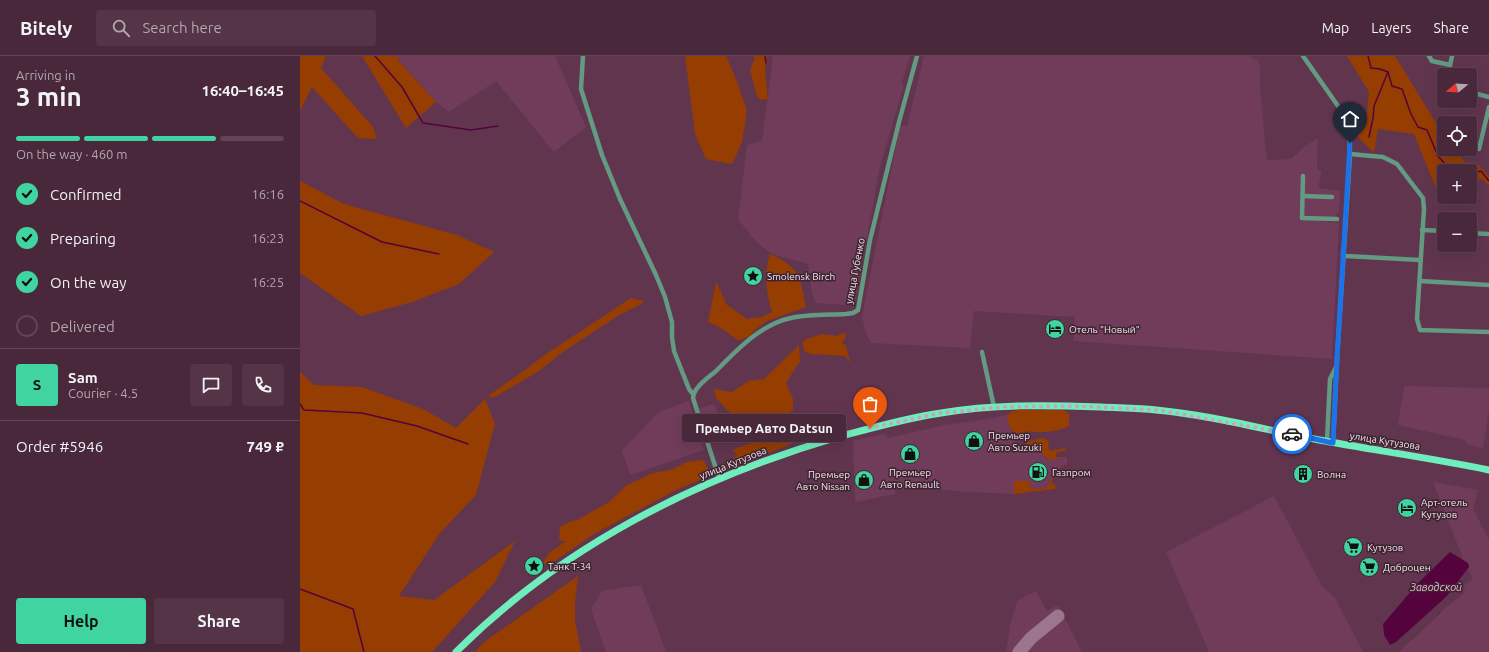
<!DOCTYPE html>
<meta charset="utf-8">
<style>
:root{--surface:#4a283b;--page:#543446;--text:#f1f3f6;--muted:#b2a6af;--line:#614455;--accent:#40d4a1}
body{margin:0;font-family:Ubuntu,sans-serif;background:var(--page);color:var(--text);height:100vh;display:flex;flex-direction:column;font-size:15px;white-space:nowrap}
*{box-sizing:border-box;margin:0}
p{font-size:13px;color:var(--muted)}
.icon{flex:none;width:22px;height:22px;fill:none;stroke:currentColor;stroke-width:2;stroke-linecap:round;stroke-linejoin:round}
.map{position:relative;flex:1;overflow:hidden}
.sheet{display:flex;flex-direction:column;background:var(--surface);width:300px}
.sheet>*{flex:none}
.needle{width:26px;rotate:252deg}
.controls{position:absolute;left:1137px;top:12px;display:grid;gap:8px}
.controls a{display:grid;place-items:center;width:40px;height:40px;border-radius:4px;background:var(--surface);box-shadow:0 4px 16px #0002,0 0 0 1px var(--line);font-size:20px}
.pin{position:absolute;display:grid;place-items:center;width:34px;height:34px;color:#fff;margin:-41px -17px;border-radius:50% 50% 50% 0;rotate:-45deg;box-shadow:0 0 4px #0007}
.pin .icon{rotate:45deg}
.courier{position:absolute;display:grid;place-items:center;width:40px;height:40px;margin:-20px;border:3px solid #1a73e8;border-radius:50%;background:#fff;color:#222;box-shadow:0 1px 5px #0007}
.bubble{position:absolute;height:28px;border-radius:4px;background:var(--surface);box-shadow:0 4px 16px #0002,0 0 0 1px var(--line);font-size:13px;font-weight:700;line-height:28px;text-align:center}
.overview em{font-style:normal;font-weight:700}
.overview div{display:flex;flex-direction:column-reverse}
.overview{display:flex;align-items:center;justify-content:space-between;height:68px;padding:0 16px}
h1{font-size:26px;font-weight:700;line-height:30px}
.bar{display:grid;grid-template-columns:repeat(4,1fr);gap:6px 4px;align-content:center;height:48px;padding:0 16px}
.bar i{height:5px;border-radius:3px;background:var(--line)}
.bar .current{background:var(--accent)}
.bar p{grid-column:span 4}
.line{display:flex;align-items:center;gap:10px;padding:0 16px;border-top:1px solid var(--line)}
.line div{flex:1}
.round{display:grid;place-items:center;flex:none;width:42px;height:42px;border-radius:4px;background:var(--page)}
ol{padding:0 16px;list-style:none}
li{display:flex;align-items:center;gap:12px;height:44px}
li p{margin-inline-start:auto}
li .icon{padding:4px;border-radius:50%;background:var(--accent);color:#111;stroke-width:4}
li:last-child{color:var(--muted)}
li i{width:22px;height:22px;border:2px solid var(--line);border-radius:50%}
.primary-button{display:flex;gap:8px;margin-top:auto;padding:8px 16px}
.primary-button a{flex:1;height:46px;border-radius:4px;background:var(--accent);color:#111;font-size:16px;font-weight:700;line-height:46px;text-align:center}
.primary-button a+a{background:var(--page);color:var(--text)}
header{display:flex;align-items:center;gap:24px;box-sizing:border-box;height:56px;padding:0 20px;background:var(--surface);border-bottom:1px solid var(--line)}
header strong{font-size:19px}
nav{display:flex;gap:22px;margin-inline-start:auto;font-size:14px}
.search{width:280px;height:36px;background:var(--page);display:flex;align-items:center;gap:10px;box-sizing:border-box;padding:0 14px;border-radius:4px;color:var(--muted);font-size:15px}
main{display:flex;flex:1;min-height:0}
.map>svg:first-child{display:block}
</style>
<header>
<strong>Bitely</strong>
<div class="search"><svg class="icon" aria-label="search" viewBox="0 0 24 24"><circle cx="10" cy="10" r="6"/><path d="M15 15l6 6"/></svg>Search here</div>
<nav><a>Map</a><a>Layers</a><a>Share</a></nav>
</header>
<main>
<section class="sheet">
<div class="overview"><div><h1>3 min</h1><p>Arriving in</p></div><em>16:40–16:45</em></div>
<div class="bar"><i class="current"></i><i class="current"></i><i class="current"></i><i></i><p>On the way · 460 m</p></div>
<ol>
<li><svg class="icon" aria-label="check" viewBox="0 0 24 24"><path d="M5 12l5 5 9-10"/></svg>Confirmed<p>16:16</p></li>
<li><svg class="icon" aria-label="check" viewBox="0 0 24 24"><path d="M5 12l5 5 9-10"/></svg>Preparing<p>16:23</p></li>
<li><svg class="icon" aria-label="check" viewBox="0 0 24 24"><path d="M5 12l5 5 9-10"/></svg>On the way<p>16:25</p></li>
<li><i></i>Delivered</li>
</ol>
<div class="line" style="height:72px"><b class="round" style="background:var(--accent);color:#111">S</b><div><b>Sam</b><p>Courier · 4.5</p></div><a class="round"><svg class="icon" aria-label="chat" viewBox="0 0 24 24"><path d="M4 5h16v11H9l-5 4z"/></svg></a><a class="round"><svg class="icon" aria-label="phone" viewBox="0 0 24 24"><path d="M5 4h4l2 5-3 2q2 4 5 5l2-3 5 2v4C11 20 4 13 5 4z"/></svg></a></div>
<div class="line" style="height:52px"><div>Order #5946</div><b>749 ₽</b></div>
<div class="primary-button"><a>Help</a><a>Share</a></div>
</section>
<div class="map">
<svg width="1189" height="596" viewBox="0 0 1189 596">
<rect width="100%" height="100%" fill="#62354f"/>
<g fill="#703c5a">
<polygon points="99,0 255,0 286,71 254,96 196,25 149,56 136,46 97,2"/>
<polygon points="473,0 610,0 602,27 604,29 580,111 555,245 548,249 516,247 512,238 508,208 475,199 467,195 452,181 438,163 447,89 462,85"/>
<polygon points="624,0 949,0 958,5 960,11 960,32 966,97 967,104 991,103 1003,92 1018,82 1017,114 1022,115 1018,132 1040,135 1039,156 1033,161 1019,161 1018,165 1039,167 1032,303 773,285 775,261 674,255 670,292 571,287 566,277 562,261 600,70 607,70"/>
<polygon points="1105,330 1189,332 1189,354 1183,392 1168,389 1165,384 1098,369 1104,331"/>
<polygon points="389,345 404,394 330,419 322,394 359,356"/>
<polygon points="414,348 427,379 410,386 399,352"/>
<polygon points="707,359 707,363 717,387 722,394 740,395 749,404 767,401 767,408 759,411 747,432 731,433 730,428 728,425 715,425 714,438 665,436 607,430 595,432 595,438 555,446 553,385 583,378 588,382 645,369 681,364"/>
<polygon points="1133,426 1178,434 1173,453 1189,484 1189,596 1099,596 1140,558 1144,553 1163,538 1165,528 1173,523 1162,500"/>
<polygon points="974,440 1022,530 1035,542 1063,596 909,596 866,496"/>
<polygon points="341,529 366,596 306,596 291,553 302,535"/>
<polygon points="736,535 747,555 758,549 782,596 706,596 711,566 717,545"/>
</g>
<g fill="#963d02">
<polygon points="0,0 26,0 21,12 73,71 77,83 58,82 12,31 0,55"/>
<polygon points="62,0 99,0 97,3 136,46 106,72"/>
<polygon points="385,0 426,0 438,28 447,55 442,86 432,108 406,103 395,78"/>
<polygon points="453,0 467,0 465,13 468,43 461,44 457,40 450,14 455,2"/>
<polygon points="1047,0 1095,0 1144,80 1144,93 1155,93 1165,106 1179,109 1189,121 1189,130 1182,123 1170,125 1170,115 1144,115 1144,129 1135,130 1114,78 1078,73 1074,97 1054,77 1067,57 1069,36"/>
<polygon points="0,125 44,148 157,179 194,196 159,228 112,246 61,260 0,217"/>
<path d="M470 198C500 212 500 220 506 251L467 265 456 273 450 280 440 284H438L421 272 408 266 416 226 427 249 447 263 462 261 472 256C466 237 464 218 470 198Z"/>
<polygon points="331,242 344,245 341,248 319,259 260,298 239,315 193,342 188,340 225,314 243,300"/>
<polygon points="546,277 545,283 542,285 543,288 546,289 552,316 550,307 545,300 511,298 504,295 502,286 507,283 522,278 537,280 540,278"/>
<polygon points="499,289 500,305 486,327 493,343 493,354 470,372 444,383 430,385 431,358 417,343 413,333 432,336 449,325 464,323"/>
<polygon points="0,316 14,329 62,331 123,353 156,372 185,343 195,368 176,439 140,477 99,540 134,544 215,485 195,526 132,596 0,596"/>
<path d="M719 354H761L766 355 769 358V370C763 375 736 378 729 375 726 376 719 379 715 377 710 375 707 364 707 359L713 355Z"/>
<polygon points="477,371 484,371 492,381 493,386 489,389 451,403 428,413 424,411 437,399 433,394 439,391 449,388"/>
<polygon points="743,382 749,385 748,391 750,395 765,392 766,394 756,397 756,401 767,401 749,404 740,395 722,394 717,388 724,389 729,385"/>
<polygon points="404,404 406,410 411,417 400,424 378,433 294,478 249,509 243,507 249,497 265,486 259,484 260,471 267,467 279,463 309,446 327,429 353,417 371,414 387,406"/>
<polygon points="766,408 760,411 751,426 756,430 755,433 714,438 714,425 728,425 730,426 731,433 746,432 759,411"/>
<polygon points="278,520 275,547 275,564 281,596 175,596 184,586"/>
</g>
<polygon fill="#55033c" points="1150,496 1168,507 1169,511 1146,541 1096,586 1090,589 1084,579 1083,568 1118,527"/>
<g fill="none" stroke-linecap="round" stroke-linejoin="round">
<g stroke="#55033c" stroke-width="1.5">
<polyline points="75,0 102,31 123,67 171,74 198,70"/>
<polyline points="465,0 466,7"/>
<polyline points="1068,0 1071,12 1080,13 1088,16 1092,30 1102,33 1111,58 1118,71 1127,74 1138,100 1151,115"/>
<polyline points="1069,81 1073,62 1074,50 1088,16"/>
<polyline points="1170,118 1181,115 1189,125"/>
<polyline points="0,145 82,186 139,198"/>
<polyline points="0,348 4,354 62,357 117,370 168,388"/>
<polyline points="0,533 53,553 64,596"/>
</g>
<polyline stroke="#9c768c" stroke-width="13" points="719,596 731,582 758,560"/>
<g stroke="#629a82" stroke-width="4.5">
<polyline points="283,0 281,33 302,99 320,143 356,219 365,241 372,266 372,281 374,295 389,333 393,338"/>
<polyline points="1003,0 1045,60 1049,76 1050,98 1037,303 1033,387"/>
<polyline points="1129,0 1132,5 1150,9"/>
<polyline points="1148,19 1152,0"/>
<polyline points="1170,36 1189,41"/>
<polyline points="1179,93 1189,51"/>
<polyline points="1050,98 1083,101 1097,108 1123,142 1124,153 1117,263 1120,274 1189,276"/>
<polyline points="1003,120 1002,162 1037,163"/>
<polyline points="1003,140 1032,141"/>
<polyline points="1122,174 1144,175"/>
<polyline points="1170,177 1189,178"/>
<polyline points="1043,198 1046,200 1120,204"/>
<polyline points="1120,225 1189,229"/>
<polyline points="682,296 694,351"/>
<polyline points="1027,385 1030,323 1036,311"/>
<path d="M419 422 393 342C394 331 408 322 416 315 437 294 461 268 491 262 508 258 528 259 546 258L553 257 558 254 570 184 599 66 617 0"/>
</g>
<path stroke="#70edbd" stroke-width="7" d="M156 596C261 491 397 422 538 381 572 372 606 362 641 357 693 348 748 349 801 351 819 352 838 352 856 354 910 359 962 373 1014 383 1072 394 1131 402 1189 414"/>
</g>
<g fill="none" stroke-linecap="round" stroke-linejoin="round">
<polyline stroke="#c7a4b7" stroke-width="4" stroke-dasharray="0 7.2" points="570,372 641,357 702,351 773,350 857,354 992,378"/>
<polyline stroke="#1a73e8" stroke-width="5" points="992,378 1033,387 1037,303 1050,87"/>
</g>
<defs>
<g id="sight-disc" transform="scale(1)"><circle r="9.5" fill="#40d4a1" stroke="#3a2530"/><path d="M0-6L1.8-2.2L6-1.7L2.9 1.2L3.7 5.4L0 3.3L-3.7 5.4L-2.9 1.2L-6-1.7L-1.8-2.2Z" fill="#111"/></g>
<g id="hotel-disc" transform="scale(1)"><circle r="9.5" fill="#40d4a1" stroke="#3a2530"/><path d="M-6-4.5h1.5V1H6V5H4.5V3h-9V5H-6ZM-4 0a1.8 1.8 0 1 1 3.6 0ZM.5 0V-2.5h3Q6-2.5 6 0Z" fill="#111"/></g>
<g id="shop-disc" transform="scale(1)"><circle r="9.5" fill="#40d4a1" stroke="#3a2530"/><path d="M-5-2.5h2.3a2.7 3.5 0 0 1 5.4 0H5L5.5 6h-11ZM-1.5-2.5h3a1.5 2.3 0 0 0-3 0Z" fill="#111"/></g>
<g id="fuel-disc" transform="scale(1)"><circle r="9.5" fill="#40d4a1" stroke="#3a2530"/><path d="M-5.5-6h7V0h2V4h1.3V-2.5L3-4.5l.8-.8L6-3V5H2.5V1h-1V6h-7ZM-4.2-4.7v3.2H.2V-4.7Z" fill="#111"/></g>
<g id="building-disc" transform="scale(1)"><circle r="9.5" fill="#40d4a1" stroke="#3a2530"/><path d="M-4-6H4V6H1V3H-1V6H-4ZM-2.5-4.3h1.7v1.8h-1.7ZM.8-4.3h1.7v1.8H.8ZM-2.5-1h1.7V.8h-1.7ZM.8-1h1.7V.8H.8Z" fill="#111"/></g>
<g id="supermarket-disc" transform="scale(1)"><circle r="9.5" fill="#40d4a1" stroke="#3a2530"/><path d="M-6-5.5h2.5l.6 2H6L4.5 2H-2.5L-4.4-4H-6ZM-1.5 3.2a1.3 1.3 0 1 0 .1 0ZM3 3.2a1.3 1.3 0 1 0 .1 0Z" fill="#111"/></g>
</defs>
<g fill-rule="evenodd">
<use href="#sight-disc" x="453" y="220"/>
<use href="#hotel-disc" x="755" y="273"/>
<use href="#shop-disc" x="674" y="385"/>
<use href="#shop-disc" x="610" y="398"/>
<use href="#fuel-disc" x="738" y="416"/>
<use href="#building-disc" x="1003" y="418"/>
<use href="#shop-disc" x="564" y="424"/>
<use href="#hotel-disc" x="1107" y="452"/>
<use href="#supermarket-disc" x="1053" y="491"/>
<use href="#sight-disc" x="234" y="510"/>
<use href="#supermarket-disc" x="1069" y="511"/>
</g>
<g text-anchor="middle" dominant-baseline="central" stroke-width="3" stroke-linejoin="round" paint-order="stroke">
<g font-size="10" fill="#fde0ef" stroke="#3a2530">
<text transform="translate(555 215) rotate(-79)">улица Губенко</text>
<text transform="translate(1085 385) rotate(9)">улица Кутузова</text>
<text transform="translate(433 407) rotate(-22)">улица Кутузова</text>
</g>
<g font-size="10" fill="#fde0ef" stroke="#3a2530" text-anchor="start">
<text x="467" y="220">Smolensk Birch</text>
<text x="769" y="273">Отель "Новый"</text>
<text x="688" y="379">Премьер<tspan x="688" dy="12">Авто Suzuki</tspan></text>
<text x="610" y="416" text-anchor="middle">Премьер<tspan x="610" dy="12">Авто Renault</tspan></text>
<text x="752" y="416">Газпром</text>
<text x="550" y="418" text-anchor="end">Премьер<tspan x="550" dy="12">Авто Nissan</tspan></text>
<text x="1017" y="418">Волна</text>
<text x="1121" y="446">Арт-отель<tspan x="1121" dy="12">Кутузов</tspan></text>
<text x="1067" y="491">Кутузов</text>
<text x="248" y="510">Танк Т-34</text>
<text x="1083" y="511">Доброцен</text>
</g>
<g font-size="11" font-style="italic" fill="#fca9d7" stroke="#3a2530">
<text x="1136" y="531">Заводской</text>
</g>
</g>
</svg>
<div class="controls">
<a><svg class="needle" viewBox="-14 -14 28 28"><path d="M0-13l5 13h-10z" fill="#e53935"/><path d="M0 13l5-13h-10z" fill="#b2a6af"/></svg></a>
<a><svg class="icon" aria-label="locate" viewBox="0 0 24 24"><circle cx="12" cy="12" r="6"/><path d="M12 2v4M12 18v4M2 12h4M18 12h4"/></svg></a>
<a>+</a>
<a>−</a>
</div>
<div class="pin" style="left:570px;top:372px;background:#ea580c"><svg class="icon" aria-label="bag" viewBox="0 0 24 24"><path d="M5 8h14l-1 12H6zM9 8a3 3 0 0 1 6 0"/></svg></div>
<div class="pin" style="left:1050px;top:87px;background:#1f2937"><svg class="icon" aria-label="home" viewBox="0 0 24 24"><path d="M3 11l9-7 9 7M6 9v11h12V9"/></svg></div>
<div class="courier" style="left:992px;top:378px"><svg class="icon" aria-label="car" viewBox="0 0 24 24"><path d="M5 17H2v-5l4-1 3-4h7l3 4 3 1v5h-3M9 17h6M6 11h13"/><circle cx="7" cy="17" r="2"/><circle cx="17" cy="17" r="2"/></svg></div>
<div class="bubble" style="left:382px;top:358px;width:164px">Премьер Авто Datsun</div>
</div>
</main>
